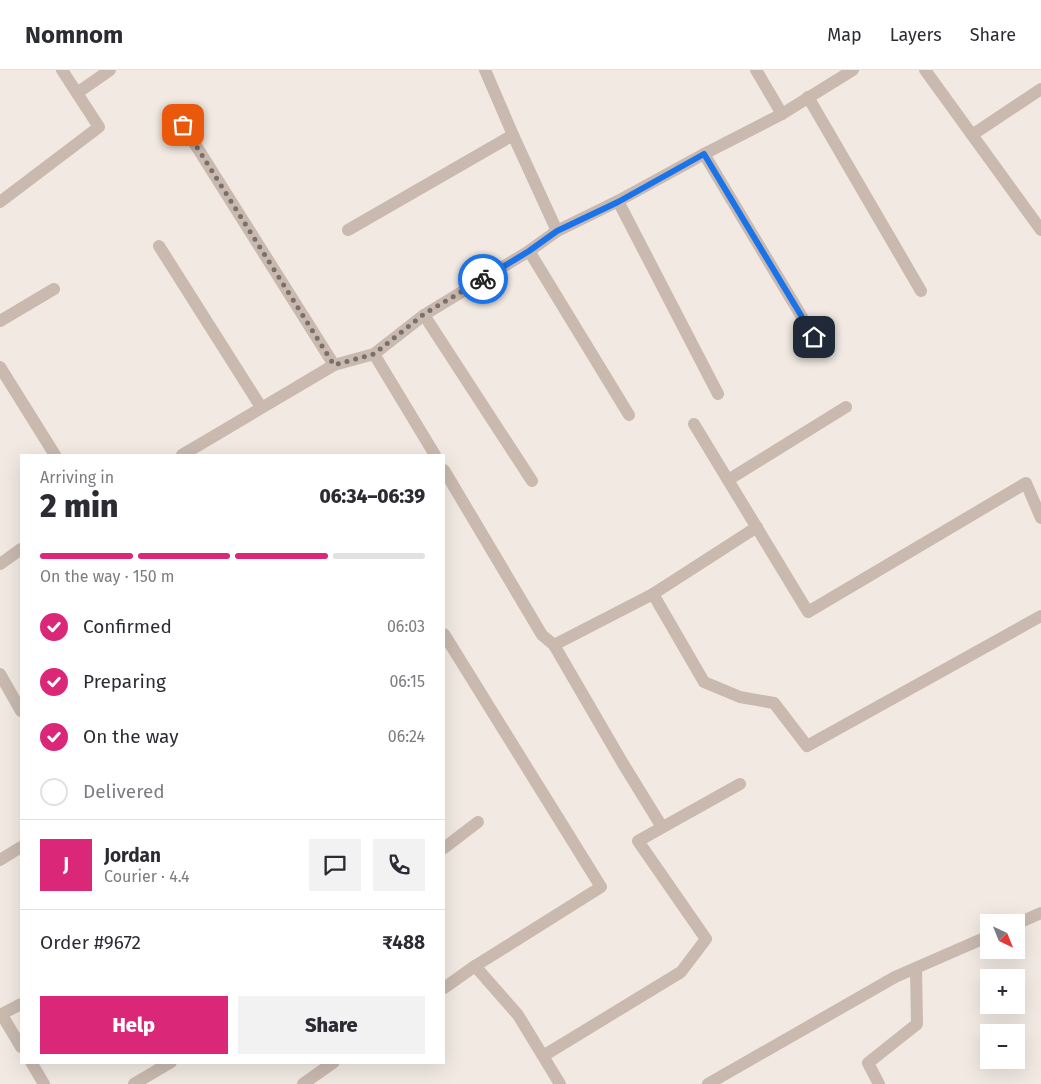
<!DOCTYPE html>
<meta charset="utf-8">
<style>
:root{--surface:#fff;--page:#f2f2f3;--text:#2b2b33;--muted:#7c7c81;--line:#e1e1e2;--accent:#db2777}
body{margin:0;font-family:"Fira Sans",sans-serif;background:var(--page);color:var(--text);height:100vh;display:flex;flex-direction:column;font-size:19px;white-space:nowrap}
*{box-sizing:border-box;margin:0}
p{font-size:16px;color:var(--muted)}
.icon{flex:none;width:28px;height:28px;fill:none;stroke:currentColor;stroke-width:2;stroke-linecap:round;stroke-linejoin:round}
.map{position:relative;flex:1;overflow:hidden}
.drawer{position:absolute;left:20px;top:384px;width:425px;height:610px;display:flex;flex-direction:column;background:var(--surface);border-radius:0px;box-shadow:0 5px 20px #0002}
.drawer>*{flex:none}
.needle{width:32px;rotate:137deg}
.tools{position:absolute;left:980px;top:844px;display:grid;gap:10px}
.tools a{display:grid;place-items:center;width:45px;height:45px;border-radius:0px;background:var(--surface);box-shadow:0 5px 20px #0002;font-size:25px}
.pin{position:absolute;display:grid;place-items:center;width:42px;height:42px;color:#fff;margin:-21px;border-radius:10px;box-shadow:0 2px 8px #0006}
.courier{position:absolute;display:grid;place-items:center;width:50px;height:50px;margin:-25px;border:4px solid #1a73e8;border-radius:50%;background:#fff;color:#222;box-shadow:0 1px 6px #0007}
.headline em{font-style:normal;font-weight:800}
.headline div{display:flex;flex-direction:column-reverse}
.headline{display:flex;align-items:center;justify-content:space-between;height:85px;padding:0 20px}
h1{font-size:32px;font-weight:800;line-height:38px}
.bar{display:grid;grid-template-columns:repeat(4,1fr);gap:8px 5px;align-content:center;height:60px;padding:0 20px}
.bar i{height:6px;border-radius:4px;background:var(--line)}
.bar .on{background:var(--accent)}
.bar p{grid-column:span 4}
.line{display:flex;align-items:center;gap:12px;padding:0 20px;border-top:1px solid var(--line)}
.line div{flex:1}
.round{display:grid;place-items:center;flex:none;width:52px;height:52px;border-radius:0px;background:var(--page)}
ol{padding:0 20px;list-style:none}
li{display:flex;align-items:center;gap:15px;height:55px}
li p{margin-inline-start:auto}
li .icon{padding:5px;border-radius:50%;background:var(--accent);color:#fff;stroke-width:4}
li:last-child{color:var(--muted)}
li i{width:28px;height:28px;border:2px solid var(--line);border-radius:50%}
.primary-button{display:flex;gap:10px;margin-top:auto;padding:10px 20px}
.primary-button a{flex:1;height:58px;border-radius:0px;background:var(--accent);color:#fff;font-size:20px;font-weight:800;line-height:58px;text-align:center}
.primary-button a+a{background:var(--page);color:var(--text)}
header{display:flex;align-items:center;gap:30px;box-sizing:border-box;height:70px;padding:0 25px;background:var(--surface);border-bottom:1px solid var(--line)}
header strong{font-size:24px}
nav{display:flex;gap:28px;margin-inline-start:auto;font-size:18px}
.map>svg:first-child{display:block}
</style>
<header>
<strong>Nomnom</strong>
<nav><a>Map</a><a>Layers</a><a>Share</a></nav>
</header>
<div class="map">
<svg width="1041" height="1014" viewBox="0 0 1041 1014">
<rect width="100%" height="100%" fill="#f1e9e2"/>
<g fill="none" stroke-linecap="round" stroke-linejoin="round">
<g stroke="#c9b9af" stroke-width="12">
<polyline points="485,0 513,65 557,161"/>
<polyline points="756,0 782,44"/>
<polyline points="925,0 1041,160"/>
<polyline points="77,23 110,0"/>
<polyline points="808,27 921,221"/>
<polyline points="183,55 334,295"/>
<polyline points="972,65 1041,19"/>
<polyline points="704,84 814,267"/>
<polyline points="618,131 718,324"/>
<polyline points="0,132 99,57 62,0"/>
<polyline points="348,160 513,65"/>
<polyline points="159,176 261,337"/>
<polyline points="529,181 629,345"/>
<polyline points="424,245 532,411"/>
<polyline points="0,251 54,219"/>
<polyline points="0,297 55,385"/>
<polyline points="694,354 808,542 1026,413 1041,448"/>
<polyline points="182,385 334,295 374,284 424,245 529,181 557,161 618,131 704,84 782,44 853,0"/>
<polyline points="728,410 846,337"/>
<polyline points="0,494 21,479"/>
<polyline points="653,524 757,457"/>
<polyline points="444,564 601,817 475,896 444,918"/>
<polyline points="554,575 622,692 662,757"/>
<polyline points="0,604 21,641"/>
<polyline points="444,778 478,752"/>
<polyline points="0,790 21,777"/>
<polyline points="1016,854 1041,843"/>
<polyline points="475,896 518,945 560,1014"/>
<polyline points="0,945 21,934"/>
<polyline points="2,945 21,977"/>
<polyline points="543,986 681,902 706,869 638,771 740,714"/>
<polyline points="31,992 44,1014"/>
<polyline points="134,1014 171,992"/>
<polyline points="303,1014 334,992"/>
<polyline points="708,1014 895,907 989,866"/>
<polyline points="879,1014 868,993 917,954 916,898"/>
</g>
<g stroke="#c9b9af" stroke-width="12">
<polyline points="374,284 435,385"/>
<polyline points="444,400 542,565 554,575 653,524 704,612 740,627 774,633 807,676 1041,546"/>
</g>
</g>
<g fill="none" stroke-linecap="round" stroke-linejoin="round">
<polyline stroke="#79706c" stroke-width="5" stroke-dasharray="0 9" points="183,55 334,295 374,284 424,244 483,209"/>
<polyline stroke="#1a73e8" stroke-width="6" points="483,209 529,181 557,161 618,132 704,84 814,267"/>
</g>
</svg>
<div class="tools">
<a><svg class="needle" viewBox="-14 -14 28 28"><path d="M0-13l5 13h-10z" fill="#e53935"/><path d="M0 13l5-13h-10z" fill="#7c7c81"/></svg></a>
<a>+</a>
<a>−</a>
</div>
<div class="pin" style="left:183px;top:55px;background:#ea580c"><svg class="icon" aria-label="bag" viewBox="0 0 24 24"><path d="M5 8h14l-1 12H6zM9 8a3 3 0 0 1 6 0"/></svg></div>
<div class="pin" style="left:814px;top:267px;background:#1f2937"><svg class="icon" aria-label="home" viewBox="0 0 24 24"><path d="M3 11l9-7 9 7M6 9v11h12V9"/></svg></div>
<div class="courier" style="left:483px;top:209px"><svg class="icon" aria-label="bike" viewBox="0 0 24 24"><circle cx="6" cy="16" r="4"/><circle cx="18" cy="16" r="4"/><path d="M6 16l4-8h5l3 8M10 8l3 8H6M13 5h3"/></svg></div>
<section class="drawer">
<div class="headline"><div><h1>2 min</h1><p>Arriving in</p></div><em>06:34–06:39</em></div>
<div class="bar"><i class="on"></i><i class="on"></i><i class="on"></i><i></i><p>On the way · 150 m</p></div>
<ol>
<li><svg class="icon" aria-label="check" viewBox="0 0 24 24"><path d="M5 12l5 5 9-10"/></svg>Confirmed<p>06:03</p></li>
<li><svg class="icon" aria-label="check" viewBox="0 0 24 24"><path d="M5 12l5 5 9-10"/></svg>Preparing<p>06:15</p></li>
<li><svg class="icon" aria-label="check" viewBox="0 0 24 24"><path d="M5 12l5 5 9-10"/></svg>On the way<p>06:24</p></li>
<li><i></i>Delivered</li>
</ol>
<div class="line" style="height:90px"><b class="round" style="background:var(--accent);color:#fff">J</b><div><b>Jordan</b><p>Courier · 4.4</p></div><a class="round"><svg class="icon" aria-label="chat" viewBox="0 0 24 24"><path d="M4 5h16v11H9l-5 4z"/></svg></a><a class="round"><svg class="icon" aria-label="phone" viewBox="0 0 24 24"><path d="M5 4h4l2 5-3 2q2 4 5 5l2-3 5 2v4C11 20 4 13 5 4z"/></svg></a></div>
<div class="line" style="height:65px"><div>Order #9672</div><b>₹488</b></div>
<div class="primary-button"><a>Help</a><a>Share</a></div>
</section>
</div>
